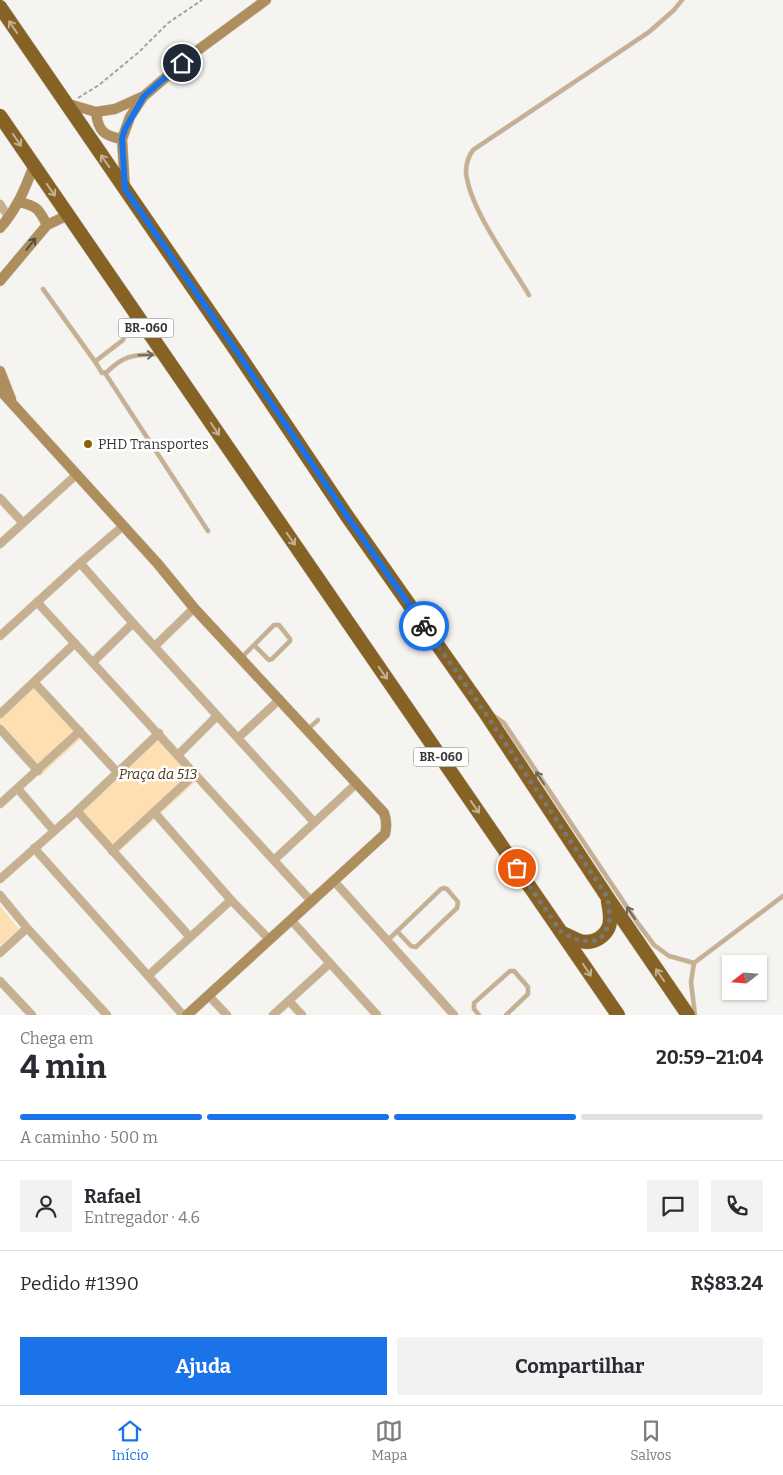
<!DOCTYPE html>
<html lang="pt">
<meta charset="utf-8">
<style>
:root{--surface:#fff;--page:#f2f2f3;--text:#2b2b33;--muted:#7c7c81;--line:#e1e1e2;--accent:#1a73e8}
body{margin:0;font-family:Bitter,serif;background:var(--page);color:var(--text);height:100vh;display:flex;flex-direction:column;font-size:19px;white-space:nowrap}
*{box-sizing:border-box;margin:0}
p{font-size:16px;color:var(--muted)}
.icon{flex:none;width:28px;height:28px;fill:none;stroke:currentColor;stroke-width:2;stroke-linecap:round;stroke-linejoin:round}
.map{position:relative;height:1015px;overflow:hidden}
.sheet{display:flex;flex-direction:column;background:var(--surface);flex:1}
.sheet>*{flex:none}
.needle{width:32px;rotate:253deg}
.tools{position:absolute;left:722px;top:955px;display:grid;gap:10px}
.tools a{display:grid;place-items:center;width:45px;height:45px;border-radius:0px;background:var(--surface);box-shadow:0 1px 4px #0004;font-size:25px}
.pin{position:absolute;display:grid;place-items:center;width:42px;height:42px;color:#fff;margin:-21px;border:2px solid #fff;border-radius:50%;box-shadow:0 1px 5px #0007}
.courier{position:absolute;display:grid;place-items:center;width:50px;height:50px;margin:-25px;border:4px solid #1a73e8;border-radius:50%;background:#fff;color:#222;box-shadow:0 1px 6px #0007}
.headline em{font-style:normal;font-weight:700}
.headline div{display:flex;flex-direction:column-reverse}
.headline{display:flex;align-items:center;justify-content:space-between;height:85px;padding:0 20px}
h1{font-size:32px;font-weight:700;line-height:38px}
.bar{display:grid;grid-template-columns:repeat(4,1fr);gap:8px 5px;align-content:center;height:60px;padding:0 20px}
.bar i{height:6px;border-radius:4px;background:var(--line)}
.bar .on{background:var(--accent)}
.bar p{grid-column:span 4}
.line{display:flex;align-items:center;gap:12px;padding:0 20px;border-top:1px solid var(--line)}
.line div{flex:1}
.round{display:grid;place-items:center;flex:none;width:52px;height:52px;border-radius:0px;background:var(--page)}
.primary-button{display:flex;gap:10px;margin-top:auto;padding:10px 20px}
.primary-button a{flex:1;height:58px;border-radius:0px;background:var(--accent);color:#fff;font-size:20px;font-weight:700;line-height:58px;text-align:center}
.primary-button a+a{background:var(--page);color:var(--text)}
.dock{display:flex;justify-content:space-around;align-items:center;height:70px;border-top:1px solid var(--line);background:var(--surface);font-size:14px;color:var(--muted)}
.dock a{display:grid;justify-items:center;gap:2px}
.dock .on{color:var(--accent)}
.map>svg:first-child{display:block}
</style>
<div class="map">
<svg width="783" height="1015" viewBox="0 0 783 1015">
<rect width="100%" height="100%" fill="#f6f4f1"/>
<g fill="#fddfb1">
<polygon points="35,677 86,734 40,776 0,729 0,709"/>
<polygon points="160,729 202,776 113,857 72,811"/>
<polygon points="0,906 19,929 0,946"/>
</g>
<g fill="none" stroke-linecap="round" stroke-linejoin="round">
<g stroke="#d0cecc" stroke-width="5">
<g id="lane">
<polyline points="43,289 96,363"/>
<path d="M529 295C510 263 469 208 466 172 466 164 468 157 473 150L649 32 674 10 682 0"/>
<path d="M132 315 123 340 97 360 96 363 102 373 107 372C125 354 135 355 159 354"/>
<polyline points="105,373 208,531"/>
<polyline points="241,658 274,625 279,625 290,639 290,641 272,659 269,660 254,645"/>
<polyline points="491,714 504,723 637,922 654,945 669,956 694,963"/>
<polyline points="307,730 318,720"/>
<polyline points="387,941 441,889 443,888 447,889 458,902 457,908 416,947 411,946 397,931"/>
<polyline points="479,1015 474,1009 474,1003 510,971 514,971 528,987 528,994 506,1015"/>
<polyline points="695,1015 691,982 694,963 783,896"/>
</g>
</g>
<g stroke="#d0cecc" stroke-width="9">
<g id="street">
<polyline points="0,204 9,218"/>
<polyline points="0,498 23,523"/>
<polyline points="0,544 76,475"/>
<polyline points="80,563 133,623 314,822"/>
<polyline points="37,602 312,902"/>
<polyline points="0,636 80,563 123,526"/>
<polyline points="155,646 194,608"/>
<polyline points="93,662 133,623"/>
<polyline points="34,682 117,772"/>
<polyline points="0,714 75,643"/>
<polyline points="0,729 38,771"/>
<polyline points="238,738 280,699"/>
<polyline points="178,755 217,716"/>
<polyline points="18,789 54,831"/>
<polyline points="0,804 80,731"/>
<polyline points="77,811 190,937"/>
<polyline points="154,812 231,900 269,939"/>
<polyline points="34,848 183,1015"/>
<polyline points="112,851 195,774"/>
<polyline points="274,860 357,783"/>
<polyline points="0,879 77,811 159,733"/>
<polyline points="334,881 454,1015"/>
<polyline points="0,895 27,928 107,1015"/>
<polyline points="291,920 377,1015"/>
<polyline points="0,953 27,928"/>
<polyline points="149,975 231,900"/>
<polyline points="0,981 32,1015"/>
<polyline points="209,996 227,1015"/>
<polyline points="289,1001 302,1015"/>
<polyline points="273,1015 329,964"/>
</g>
</g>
<g stroke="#d0cecc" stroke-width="11">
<g id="secondary">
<polyline points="65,103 96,112 115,109 144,96 194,53 266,0"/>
<path d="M96 112C98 131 104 136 122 139"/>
<polyline points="125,189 122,139 130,117 143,97"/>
<path d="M19 202C37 206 39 209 47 225"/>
<path d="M0 228C17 209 25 189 34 165"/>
<polyline points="0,281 47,225 68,215"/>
<polyline points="0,371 11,399"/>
<path d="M0 390 158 564 194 608 384 813C387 821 387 826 385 834L187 1015"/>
</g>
</g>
<g stroke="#d0cecc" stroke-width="15">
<g id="highway">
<polyline points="0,7 237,352 347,516 484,711 608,898 688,1015"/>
<polyline points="0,116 618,1015"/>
<path d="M562 933C568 935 574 939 580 941 596 945 611 933 610 918 610 912 609 907 608 902"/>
</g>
</g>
<polyline stroke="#a5a3a1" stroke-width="2" stroke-dasharray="4 2.5" stroke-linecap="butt" points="78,98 99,85 139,52 168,23 202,0"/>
<use href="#lane" stroke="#c6b08f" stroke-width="4"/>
<use href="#street" stroke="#c6b08f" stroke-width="8"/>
<use href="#secondary" stroke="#ae8e5c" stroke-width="10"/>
<use href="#highway" stroke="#866224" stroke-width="14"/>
</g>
<defs><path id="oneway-shaft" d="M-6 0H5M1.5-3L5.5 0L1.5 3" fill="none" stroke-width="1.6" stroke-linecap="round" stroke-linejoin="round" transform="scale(1.25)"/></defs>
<g stroke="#c2b092">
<use href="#oneway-shaft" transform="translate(13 27) rotate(-124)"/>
<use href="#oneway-shaft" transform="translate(17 140) rotate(56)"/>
<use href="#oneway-shaft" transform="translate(105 161) rotate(-125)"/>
<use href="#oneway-shaft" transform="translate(51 190) rotate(55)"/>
<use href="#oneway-shaft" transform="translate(215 429) rotate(56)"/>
<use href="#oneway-shaft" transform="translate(291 539) rotate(55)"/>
<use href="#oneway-shaft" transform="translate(383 673) rotate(55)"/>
<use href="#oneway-shaft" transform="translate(475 807) rotate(55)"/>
<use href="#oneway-shaft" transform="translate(587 970) rotate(56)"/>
<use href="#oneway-shaft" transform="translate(660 975) rotate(-124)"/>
</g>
<use stroke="#564d40" href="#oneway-shaft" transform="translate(31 244) rotate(-52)"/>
<g stroke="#71675a">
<use href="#oneway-shaft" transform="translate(146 355) rotate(-2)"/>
<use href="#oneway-shaft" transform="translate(540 778) rotate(-124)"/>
<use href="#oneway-shaft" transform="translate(631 913) rotate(-124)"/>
</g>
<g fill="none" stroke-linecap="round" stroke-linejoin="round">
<polyline stroke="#7a7977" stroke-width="5" stroke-dasharray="0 9" points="424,626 484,711 608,898 610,919 605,933 600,939 594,941 580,941 561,932 517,868"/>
<polyline stroke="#1a73e8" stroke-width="6" points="182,63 144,96 125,129 122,139 125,189 237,352 347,516 424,626"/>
</g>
<circle fill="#8c6104" stroke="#fff" stroke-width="2" cx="88" cy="444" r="5"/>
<g text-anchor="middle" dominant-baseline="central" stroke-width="5" stroke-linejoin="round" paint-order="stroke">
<g fill="#fff" stroke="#747372" stroke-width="1">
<rect x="118.5" y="318.5" width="55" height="19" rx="4"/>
<rect x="413.5" y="747.5" width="55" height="19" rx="4"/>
</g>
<g font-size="12" font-weight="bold" fill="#383736">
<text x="146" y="328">BR-060</text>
<text x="441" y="757">BR-060</text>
</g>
<g font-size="14" fill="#383736" stroke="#fff" text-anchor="start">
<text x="98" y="444">PHD Transportes</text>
</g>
<g font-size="14" font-style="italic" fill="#4b3714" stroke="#fff">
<text x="158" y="774">Praça da 513</text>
</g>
</g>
</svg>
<div class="tools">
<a><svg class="needle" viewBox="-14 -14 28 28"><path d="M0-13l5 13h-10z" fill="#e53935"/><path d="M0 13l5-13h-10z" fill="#7c7c81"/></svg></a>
</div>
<div class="pin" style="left:517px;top:868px;background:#ea580c"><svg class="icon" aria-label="bag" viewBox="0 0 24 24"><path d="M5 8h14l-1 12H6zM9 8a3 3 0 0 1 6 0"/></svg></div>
<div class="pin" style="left:182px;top:63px;background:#1f2937"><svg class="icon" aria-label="home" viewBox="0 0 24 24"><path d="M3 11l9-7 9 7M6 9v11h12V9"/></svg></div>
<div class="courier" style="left:424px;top:626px"><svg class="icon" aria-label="bike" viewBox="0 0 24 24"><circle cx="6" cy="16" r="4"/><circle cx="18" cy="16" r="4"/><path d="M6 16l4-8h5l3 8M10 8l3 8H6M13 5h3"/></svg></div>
</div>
<section class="sheet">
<div class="headline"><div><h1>4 min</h1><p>Chega em</p></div><em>20:59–21:04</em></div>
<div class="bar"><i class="on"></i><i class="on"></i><i class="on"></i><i></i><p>A caminho · 500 m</p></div>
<div class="line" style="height:90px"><a class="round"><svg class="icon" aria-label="person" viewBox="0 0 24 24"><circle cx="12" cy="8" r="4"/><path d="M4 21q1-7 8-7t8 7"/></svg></a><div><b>Rafael</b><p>Entregador · 4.6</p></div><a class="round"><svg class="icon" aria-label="chat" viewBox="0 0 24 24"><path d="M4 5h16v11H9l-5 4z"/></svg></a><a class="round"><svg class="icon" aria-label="phone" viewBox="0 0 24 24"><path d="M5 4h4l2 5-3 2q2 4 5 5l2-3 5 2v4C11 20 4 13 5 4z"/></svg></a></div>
<div class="line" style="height:65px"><div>Pedido #1390</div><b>R$83.24</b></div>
<div class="primary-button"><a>Ajuda</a><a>Compartilhar</a></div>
</section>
<nav class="dock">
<a class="on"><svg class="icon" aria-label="home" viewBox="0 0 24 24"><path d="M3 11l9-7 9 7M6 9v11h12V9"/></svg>Início</a>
<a><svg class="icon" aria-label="map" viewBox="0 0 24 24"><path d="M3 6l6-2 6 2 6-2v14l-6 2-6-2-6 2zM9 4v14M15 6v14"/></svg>Mapa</a>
<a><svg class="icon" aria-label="saved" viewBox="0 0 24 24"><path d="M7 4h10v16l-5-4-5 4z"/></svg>Salvos</a>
</nav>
